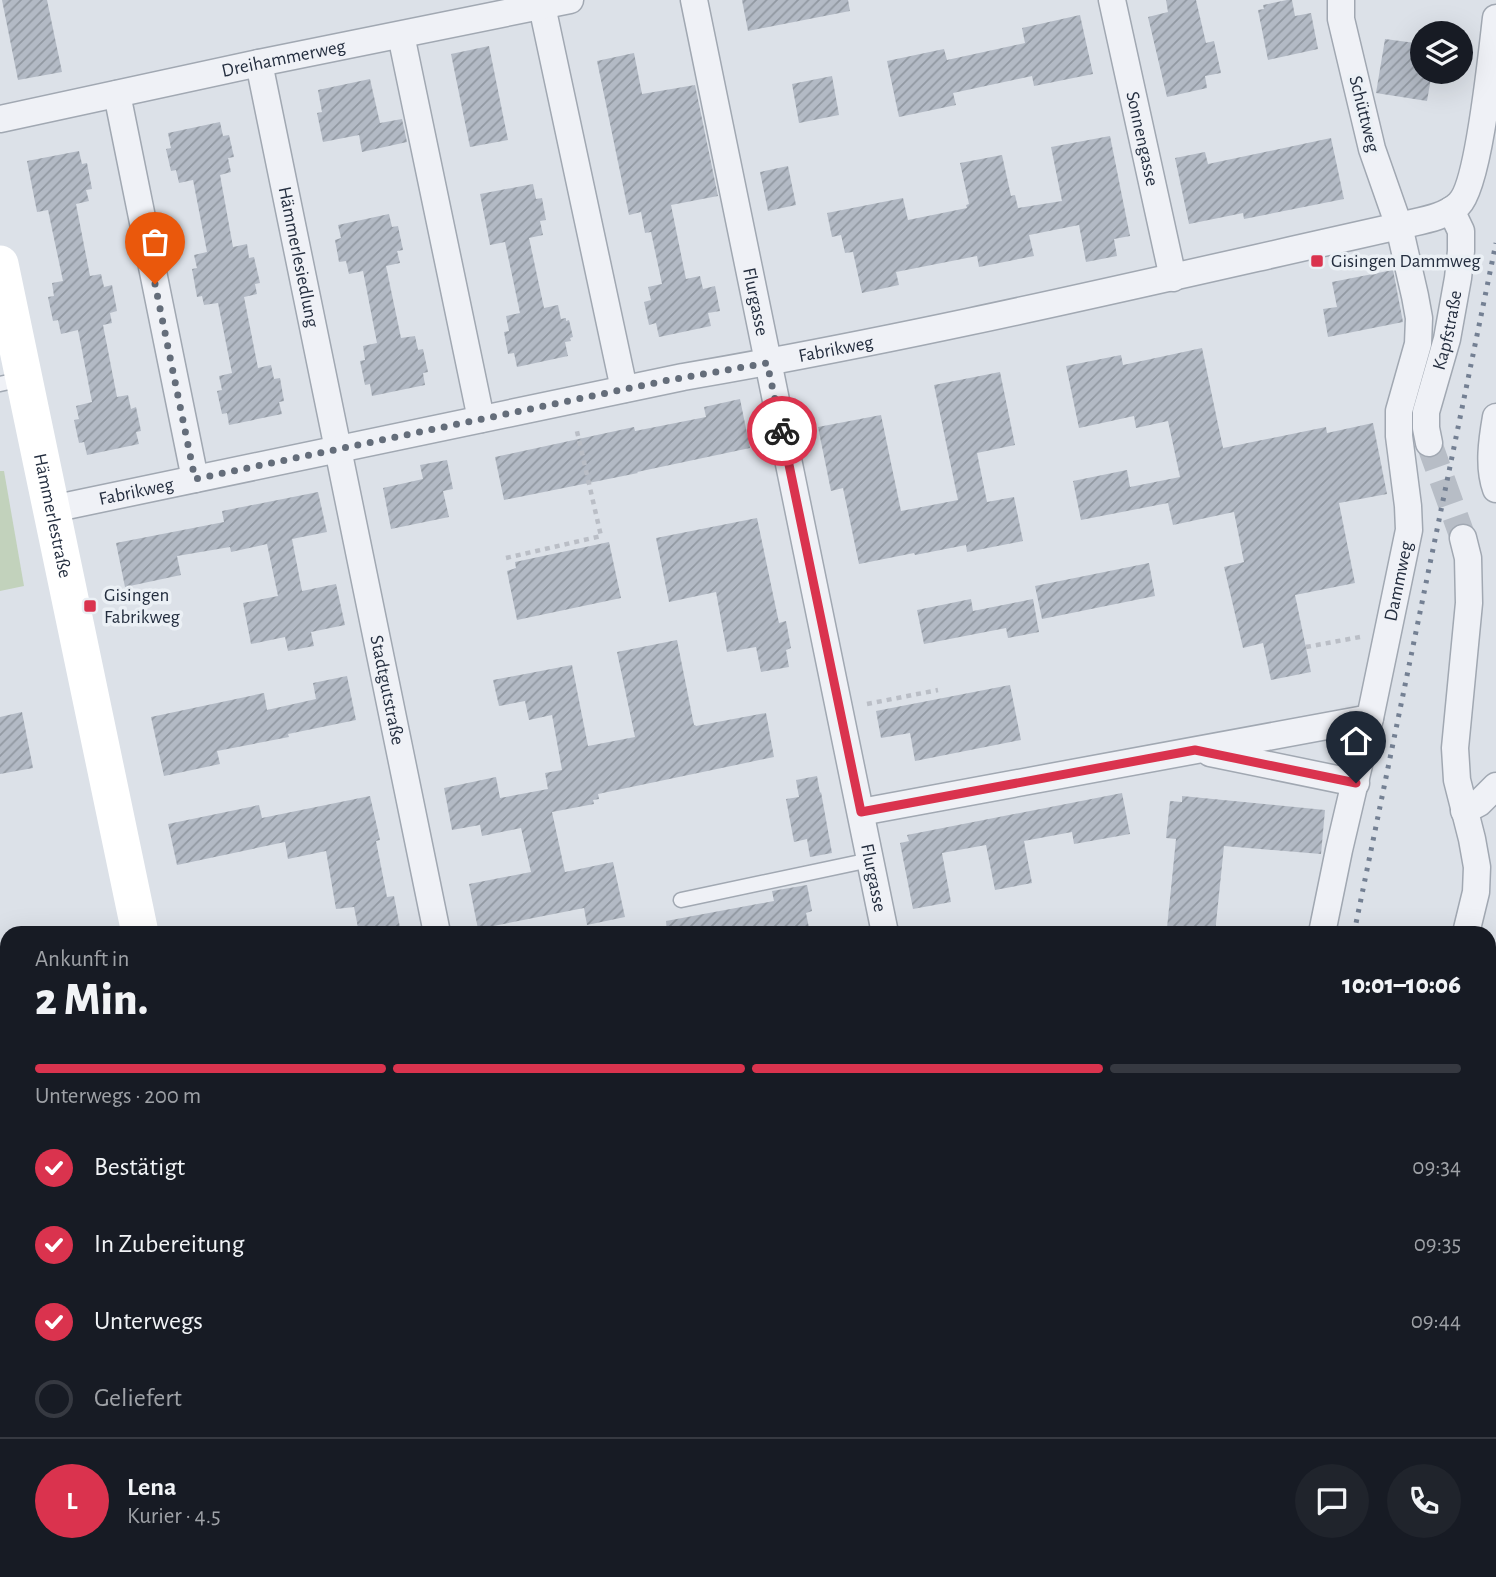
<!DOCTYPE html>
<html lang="de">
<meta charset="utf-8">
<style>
:root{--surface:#171b24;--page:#20242c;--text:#f1f3f6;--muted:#9ea1a6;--line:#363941;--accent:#da334e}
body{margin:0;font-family:"Alegreya Sans",sans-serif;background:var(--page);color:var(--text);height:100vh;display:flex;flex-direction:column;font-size:26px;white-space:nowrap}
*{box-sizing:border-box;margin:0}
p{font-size:23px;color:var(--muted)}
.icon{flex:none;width:38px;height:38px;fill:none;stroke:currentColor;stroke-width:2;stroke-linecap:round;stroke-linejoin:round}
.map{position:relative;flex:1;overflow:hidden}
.drawer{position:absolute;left:0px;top:926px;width:1496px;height:653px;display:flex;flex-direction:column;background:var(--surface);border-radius:21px 21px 0 0;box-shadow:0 7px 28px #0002}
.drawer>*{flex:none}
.fabs{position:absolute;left:1410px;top:21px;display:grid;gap:14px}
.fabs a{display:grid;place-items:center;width:63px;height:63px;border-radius:50%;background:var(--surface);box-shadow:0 7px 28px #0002;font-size:35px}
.pin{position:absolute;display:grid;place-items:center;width:60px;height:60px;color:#fff;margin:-72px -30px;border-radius:50% 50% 50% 0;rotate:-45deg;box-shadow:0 0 7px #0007}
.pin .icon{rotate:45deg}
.courier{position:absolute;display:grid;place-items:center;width:70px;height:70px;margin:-35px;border:5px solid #da334e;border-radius:50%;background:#fff;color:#222;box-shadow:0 2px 9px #0007}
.summary em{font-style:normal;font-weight:800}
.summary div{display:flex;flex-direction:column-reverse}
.summary{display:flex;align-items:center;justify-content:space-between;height:119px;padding:0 35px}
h1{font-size:46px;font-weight:800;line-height:52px}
.bar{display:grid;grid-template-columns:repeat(4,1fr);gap:10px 7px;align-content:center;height:84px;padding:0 35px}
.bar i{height:9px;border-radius:5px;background:var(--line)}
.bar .active{background:var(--accent)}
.bar p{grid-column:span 4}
.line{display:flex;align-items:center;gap:18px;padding:0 35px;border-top:2px solid var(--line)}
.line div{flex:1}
.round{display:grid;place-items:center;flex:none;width:74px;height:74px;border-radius:37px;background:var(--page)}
ol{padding:0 35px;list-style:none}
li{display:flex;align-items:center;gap:21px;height:77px}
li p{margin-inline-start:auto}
li .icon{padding:7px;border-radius:50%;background:var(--accent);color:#fff;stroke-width:4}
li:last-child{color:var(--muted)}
li i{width:38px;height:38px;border:4px solid var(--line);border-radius:50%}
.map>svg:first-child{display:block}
</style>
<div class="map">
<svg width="1496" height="1577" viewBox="0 0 1496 1577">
<defs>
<pattern id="grass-dots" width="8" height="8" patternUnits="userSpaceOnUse" patternTransform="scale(1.75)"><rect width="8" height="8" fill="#c2d2bc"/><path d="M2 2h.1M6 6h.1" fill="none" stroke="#a7b5a3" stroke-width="1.8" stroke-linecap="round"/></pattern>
<pattern id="building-hatch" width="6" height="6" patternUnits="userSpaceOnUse" patternTransform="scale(1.75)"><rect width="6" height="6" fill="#b3bac5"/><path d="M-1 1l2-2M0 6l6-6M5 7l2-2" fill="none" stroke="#9198a1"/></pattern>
</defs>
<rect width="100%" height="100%" fill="#dce1e8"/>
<polygon fill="url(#grass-dots)" points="1489,1423 1496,1424 1496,1577 1376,1577 1378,1572 1489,1572"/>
<polygon fill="#c2d2bc" points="0,471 4,471 24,586 0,591"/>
<g fill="url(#building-hatch)">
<polygon points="2,0 47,0 62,72 18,80"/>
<polygon points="742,0 848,0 850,11 748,31"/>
<polygon points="1166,0 1196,0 1206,43 1214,41 1221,73 1205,76 1207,88 1167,97 1148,17 1168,12"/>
<polygon points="1287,0 1292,0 1295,16 1311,13 1318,49 1268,60 1258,10 1264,9 1263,5"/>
<polygon points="1080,15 1093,74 1034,86 1032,76 953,93 956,105 899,117 887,61 944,49 947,60 1025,43 1022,28"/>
<polygon points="1385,39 1423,44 1423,72 1432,72 1427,101 1376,93"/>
<polygon points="489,46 508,140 470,147 451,54"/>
<polygon points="634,53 642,94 695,85 718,196 671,205 686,279 700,276 703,289 715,286 720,311 708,313 711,326 659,337 656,323 649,325 644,302 651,300 648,287 662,284 651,232 645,233 641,212 629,215 597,61"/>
<polygon points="832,76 839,115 799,123 792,84"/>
<polygon points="370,79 380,123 402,119 407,142 362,152 359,135 323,142 317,113 322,112 318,90"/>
<polygon points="220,122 223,136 229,135 234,157 228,158 231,172 220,175 233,247 247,244 249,258 254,257 260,283 255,284 257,294 244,297 258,368 271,365 274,379 280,378 284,401 279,402 282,414 229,425 227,413 222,414 217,391 222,390 219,376 232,373 218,303 204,305 202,296 197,297 192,269 197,268 194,255 207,252 193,180 179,183 176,170 171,171 166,149 171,148 168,133"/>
<polygon points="1110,136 1130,236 1114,239 1117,256 1086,262 1079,225 1029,235 1034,256 979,267 977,256 896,272 899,285 862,293 853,252 845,253 841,235 832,237 827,213 903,198 908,220 967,208 966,205 969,204 960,163 1002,155 1011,196 1015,195 1018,208 1062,201 1051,147"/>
<polygon points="1331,138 1344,199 1244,219 1243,213 1189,224 1175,158 1205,152 1208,164"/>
<polygon points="79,151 82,164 87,163 92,189 86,190 89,201 76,204 90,276 101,274 104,287 112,285 117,311 110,313 112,323 103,325 117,397 128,395 131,409 136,407 141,431 136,432 139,444 87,455 84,442 79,443 74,420 79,419 76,406 92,402 78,330 61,334 58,320 53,321 48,297 54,296 52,283 63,281 48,210 37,212 27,161"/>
<polygon points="788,166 796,205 768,211 760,172"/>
<polygon points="533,184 536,199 542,198 546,220 540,221 543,235 529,238 544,308 558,305 561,319 566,318 566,321 569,320 573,337 570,338 571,341 565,342 568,356 517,367 514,353 508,354 504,332 509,331 506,316 520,313 505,242 490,245 480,194"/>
<polygon points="389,214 392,227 398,226 403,250 397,251 400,263 386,266 401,338 415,336 418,350 423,349 428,372 423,373 425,385 372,396 370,384 365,385 360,361 365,360 363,346 377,343 363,271 349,274 346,261 339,262 335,240 341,238 338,225"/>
<polygon points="1393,270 1403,322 1328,337 1323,309 1337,307 1332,282"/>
<polygon points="1202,348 1223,448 1326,427 1327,433 1373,423 1387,494 1339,503 1355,583 1295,595 1311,672 1271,680 1263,643 1243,648 1224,567 1244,562 1234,512 1173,525 1168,503 1081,520 1073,481 1127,470 1130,487 1180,477 1168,421 1136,428 1134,416 1079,428 1066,366 1121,355 1123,365"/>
<polygon points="1000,372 1015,445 977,453 987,502 1014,497 1023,541 967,552 966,545 915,555 914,553 859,564 843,488 831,491 818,427 881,415 901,511 958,500 934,385"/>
<polygon points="740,399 750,448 637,472 638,473 504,500 495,457 634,427 635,431 706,417 704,407"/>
<polygon points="447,460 453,489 443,491 449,517 391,529 383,488 423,479 420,465"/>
<polygon points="318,492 327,532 292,539 302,591 336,584 345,625 311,632 314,646 288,651 285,637 251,644 243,603 278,596 267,544 231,552 230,547 177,556 181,575 125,587 116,543 224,522 222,511"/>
<polygon points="757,518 779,623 786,621 791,648 786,650 789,667 761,672 756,647 727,652 716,592 669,602 656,538"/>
<polygon points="609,542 621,598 517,620 507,571 516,568 515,562"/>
<polygon points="1149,563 1155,596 1042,619 1035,586"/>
<polygon points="971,599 973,611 1033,599 1039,632 1008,638 1006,628 924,644 917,610"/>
<polygon points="677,640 694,725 695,725 696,726 766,713 774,757 598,794 599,799 593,800 594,804 552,812 565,872 613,862 625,917 587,925 584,908 478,929 469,884 531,872 521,828 482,836 480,825 452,830 444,788 496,777 500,798 548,789 545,773 562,770 552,715 529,720 525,701 499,706 493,680 572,665 588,746 635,737 617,652"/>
<polygon points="347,676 356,720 288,734 289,737 217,751 220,764 164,776 151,717 264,693 267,710 316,699 313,683"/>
<polygon points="1010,685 1021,740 915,761 910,733 881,738 876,711"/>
<polygon points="22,712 33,768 0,774 0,717"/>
<polygon points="817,776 820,793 821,792 832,853 810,857 807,839 794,842 786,799 799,797 796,780"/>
<polygon points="1122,793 1130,834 1074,844 1072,832 1024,841 1032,883 995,890 986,845 942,853 951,902 913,909 900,843 909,841 907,835"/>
<polygon points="370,796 380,840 376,841 387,897 394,896 401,933 359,933 354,907 336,909 326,851 288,859 285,842 177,865 168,824 259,805 262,818"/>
<polygon points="1182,796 1325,810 1321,854 1224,846 1215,933 1167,928 1176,839 1166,838 1170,801 1182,802"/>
<polygon points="807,885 812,911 806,913 809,928 785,933 667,933 666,921 774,901 772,891"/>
</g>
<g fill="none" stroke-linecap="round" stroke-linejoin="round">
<polyline stroke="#b7bdc6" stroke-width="26" stroke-dasharray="26 13" stroke-linecap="butt" points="1429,443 1463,538"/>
<g stroke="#a1a8b2" stroke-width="17">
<g id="lane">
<polyline points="0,384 23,379"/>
<polyline points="681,900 870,860"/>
<polyline points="121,1572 122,1577"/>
</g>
</g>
<g stroke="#a1a8b2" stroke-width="29">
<g id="street">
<path id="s1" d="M694 0 885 933"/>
<path id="s2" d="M1112 0 1173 278"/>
<polyline points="542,6 624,389"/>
<polyline points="401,35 481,419"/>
<path id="s3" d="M259 63 437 933"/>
<polyline points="117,94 195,479"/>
<path id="s4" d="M0 119 259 63 570 0"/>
<path d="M1496 417C1492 440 1488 467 1496 489"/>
<path id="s5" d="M1429 443 1426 428V412L1447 339 1458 278 1461 251V231L1451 210"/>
<path id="s6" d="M52 509 683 377C924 336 1161 279 1399 226 1418 221 1445 218 1459 204 1479 185 1492 51 1496 18"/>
<polyline points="1463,538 1468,558 1469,603 1455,748 1457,780 1472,839 1477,867 1476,892 1466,933"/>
<polyline points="1210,753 1356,783"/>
<polyline points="1464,811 1479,803 1496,786"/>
<polyline points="861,812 1370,718"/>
<path id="s7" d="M1322 933 1339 850 1370 718 1409 530 1408 506 1399 436V411L1418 344 1419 318 1415 296 1399 226 1372 149 1341 19V0"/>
<polyline points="1489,1404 1496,1405"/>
<polyline points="567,1572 568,1577"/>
<polyline points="1013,1572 1014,1577"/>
<polyline points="1116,1577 1119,1572"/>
<polyline points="1244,1577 1247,1572"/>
</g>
</g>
<g stroke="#babec6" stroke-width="4.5" stroke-dasharray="5 5" stroke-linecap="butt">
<polyline points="506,558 601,536 576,427"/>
<polyline points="1306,647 1360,637"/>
<polyline points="867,704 938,690"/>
<polyline points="0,1485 7,1484"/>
<polyline points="22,1572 22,1577"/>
<polyline points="74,1572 75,1577"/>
</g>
<use href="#lane" stroke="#eff1f6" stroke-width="14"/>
<use href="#street" stroke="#eff1f6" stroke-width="26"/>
<g stroke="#fff" stroke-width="37">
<path id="s8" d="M0 264 140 933"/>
<polyline points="269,1572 271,1577"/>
</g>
<g stroke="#748093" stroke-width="5" stroke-dasharray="3.5 7" stroke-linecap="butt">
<polyline points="1354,933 1496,243"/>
<polyline points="1167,1577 1169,1572"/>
</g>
</g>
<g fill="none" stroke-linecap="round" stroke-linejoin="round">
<polyline stroke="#646d7a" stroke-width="7" stroke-dasharray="0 12.6" points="155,284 195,479 664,381 767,363 782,431"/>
<polyline stroke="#da334e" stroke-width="9" points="782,431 861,812 1195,750 1356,783"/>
</g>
<g fill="#da334e" stroke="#ebf0f5" stroke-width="2.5">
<rect x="1310" y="254" width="14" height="14" rx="3.5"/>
<rect x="83" y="599" width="14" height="14" rx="3.5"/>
</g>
<g text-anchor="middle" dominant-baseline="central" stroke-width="7" stroke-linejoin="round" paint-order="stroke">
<g font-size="19" fill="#242e3f" stroke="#ebf0f5">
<text stroke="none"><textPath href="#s4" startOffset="290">Dreihammerweg</textPath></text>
<text transform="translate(1364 114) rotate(76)">Schüttweg</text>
<text stroke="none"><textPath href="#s2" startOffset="142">Sonnengasse</textPath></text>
<text stroke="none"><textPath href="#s3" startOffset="198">Hämmerlesiedlung</textPath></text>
<text stroke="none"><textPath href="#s1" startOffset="308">Flurgasse</textPath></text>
<text stroke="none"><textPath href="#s5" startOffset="116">Kapfstraße</textPath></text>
<text stroke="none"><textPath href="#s6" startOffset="800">Fabrikweg</textPath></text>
<text stroke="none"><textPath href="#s6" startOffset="86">Fabrikweg</textPath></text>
<text stroke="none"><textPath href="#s8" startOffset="257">Hämmerlestraße</textPath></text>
<text stroke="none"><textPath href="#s7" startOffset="360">Dammweg</textPath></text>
<text stroke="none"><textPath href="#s3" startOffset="640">Stadtgutstraße</textPath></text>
<text stroke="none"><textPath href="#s1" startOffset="896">Flurgasse</textPath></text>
</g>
<g font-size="19" fill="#242e3f" stroke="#ebf0f5" text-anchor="start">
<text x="1331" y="261">Gisingen Dammweg</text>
<text x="104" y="595">Gisingen<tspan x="104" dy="22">Fabrikweg</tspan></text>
</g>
</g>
</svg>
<div class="fabs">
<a><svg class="icon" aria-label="layers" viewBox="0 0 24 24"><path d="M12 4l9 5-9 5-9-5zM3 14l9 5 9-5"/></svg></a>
</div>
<div class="pin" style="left:155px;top:284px;background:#ea580c"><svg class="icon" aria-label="bag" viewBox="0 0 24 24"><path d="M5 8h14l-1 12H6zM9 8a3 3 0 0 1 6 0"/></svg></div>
<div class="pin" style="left:1356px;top:783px;background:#1f2937"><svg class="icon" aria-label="home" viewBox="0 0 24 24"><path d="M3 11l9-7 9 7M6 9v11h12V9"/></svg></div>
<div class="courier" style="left:782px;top:431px"><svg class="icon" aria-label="bike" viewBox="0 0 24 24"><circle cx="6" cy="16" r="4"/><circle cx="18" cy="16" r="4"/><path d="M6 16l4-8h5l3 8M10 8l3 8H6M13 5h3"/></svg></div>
<section class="drawer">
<div class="summary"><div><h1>2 Min.</h1><p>Ankunft in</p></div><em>10:01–10:06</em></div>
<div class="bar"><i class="active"></i><i class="active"></i><i class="active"></i><i></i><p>Unterwegs · 200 m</p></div>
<ol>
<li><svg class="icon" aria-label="check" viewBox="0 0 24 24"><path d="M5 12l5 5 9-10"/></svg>Bestätigt<p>09:34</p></li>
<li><svg class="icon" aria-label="check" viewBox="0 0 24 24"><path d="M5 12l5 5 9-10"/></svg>In Zubereitung<p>09:35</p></li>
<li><svg class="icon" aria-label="check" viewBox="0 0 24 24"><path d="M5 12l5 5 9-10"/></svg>Unterwegs<p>09:44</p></li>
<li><i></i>Geliefert</li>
</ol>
<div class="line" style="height:126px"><b class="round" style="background:var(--accent);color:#fff">L</b><div><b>Lena</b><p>Kurier · 4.5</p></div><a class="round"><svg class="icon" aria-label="chat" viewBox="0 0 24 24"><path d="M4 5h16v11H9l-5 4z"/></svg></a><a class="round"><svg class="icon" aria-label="phone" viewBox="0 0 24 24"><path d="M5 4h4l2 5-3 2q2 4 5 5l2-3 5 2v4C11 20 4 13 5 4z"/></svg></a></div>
</section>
</div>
